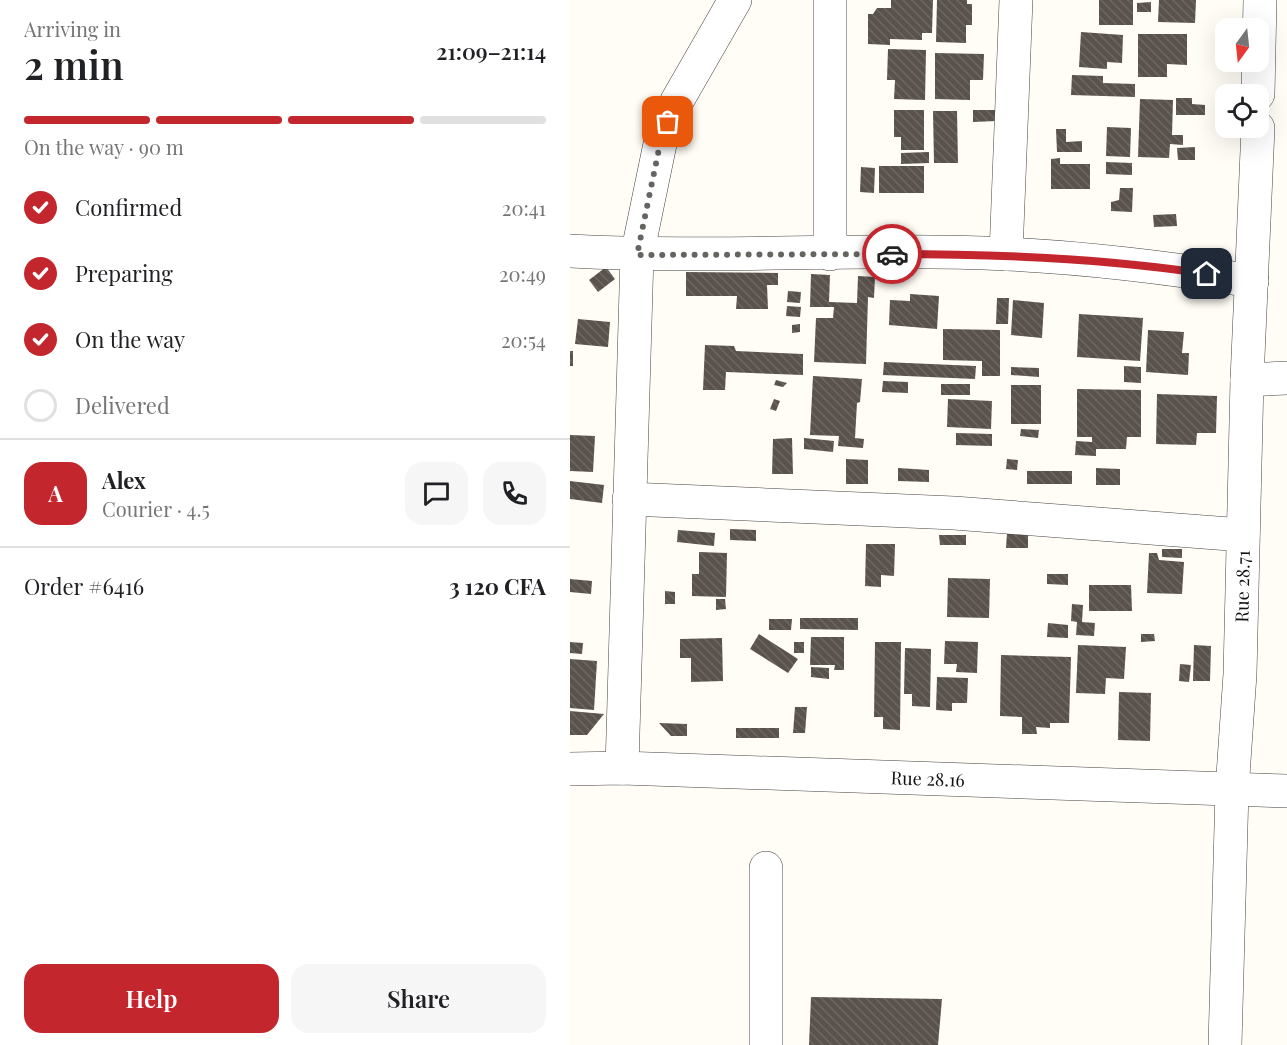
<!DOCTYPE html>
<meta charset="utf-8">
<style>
:root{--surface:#fff;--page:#f6f6f6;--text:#202124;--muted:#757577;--line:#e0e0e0;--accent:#c4262e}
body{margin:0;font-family:"Playfair Display",serif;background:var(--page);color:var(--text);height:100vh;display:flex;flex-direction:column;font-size:22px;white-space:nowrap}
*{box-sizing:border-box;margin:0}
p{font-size:20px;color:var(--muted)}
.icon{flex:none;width:33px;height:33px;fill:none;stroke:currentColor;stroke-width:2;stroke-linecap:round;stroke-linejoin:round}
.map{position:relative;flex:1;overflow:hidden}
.sheet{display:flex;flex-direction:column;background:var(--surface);width:570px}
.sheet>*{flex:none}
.needle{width:39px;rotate:195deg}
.fabs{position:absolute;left:645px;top:18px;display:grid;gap:12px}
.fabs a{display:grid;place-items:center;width:54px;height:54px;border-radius:12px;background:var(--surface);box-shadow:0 6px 24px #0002;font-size:30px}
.pin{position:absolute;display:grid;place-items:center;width:51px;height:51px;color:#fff;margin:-26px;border-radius:12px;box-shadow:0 3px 9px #0006}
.courier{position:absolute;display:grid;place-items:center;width:60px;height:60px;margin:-30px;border:4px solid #c4262e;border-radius:50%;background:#fff;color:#222;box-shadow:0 2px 8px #0007}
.headline em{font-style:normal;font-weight:600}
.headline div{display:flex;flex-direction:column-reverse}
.headline{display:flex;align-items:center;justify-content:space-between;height:102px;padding:0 24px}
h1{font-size:39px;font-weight:600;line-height:45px}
.bar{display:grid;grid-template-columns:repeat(4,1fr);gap:9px 6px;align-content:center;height:72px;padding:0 24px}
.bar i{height:8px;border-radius:4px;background:var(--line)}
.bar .current{background:var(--accent)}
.bar p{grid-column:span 4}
.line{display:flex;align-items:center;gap:15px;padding:0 24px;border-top:2px solid var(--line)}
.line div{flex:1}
.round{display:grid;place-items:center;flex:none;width:63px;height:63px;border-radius:18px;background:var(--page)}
ol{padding:0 24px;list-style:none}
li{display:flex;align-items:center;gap:18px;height:66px}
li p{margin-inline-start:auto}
li .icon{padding:6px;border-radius:50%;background:var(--accent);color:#fff;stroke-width:4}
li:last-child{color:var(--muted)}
li i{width:33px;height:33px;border:3px solid var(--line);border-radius:50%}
.primary-button{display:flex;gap:12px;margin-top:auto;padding:12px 24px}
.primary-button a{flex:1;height:69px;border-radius:18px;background:var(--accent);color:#fff;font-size:24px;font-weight:600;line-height:69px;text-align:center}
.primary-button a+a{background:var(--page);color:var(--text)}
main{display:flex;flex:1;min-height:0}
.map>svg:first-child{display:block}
</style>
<main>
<section class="sheet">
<div class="headline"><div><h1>2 min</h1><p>Arriving in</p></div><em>21:09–21:14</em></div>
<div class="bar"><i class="current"></i><i class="current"></i><i class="current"></i><i></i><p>On the way · 90 m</p></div>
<ol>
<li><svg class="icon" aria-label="check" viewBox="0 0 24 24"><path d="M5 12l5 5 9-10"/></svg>Confirmed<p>20:41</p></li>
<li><svg class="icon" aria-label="check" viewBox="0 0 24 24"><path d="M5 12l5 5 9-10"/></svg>Preparing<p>20:49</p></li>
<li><svg class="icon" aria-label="check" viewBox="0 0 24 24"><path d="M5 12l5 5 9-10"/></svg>On the way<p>20:54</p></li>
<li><i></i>Delivered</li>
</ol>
<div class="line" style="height:108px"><b class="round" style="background:var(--accent);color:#fff">A</b><div><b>Alex</b><p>Courier · 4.5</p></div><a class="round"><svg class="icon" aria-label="chat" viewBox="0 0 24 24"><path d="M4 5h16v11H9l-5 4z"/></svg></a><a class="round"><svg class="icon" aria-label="phone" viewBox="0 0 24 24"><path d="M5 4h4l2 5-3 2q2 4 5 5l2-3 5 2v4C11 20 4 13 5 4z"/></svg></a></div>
<div class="line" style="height:78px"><div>Order #6416</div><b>3 120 CFA</b></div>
<div class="primary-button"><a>Help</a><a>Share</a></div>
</section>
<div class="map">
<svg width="717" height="1045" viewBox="0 0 717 1045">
<defs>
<pattern id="building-back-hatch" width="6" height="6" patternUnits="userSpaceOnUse" patternTransform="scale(1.5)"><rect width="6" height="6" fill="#5a524d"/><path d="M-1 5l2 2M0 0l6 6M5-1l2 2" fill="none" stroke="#6d6662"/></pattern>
</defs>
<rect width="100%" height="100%" fill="#fffdf5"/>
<g fill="url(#building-back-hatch)">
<polygon points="321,0 363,0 362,33 352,33 352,40 320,39 320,45 298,44 298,14 303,14 307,8 321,8"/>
<polygon points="367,0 397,0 397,4 402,4 402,25 396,25 396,43 366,42"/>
<rect x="529" y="0" width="34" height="25"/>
<polygon points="589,0 626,0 625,23 588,22"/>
<polygon points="581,2 581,12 567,12 567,3"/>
<polygon points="511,32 553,35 552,63 537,62 537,69 509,67"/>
<polygon points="568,34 617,34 617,65 597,64 597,77 568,77"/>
<polygon points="318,49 356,50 355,100 324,99 325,80 317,80"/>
<polygon points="365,53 414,54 413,80 400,80 400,100 365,99"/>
<polygon points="502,75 533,76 533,83 565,84 565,97 501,95"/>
<polygon points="606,98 622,98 622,104 635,105 635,115 606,115"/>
<polygon points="570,99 603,100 602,135 613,135 613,145 600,144 599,158 568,157"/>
<polygon points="324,110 354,110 354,150 331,150 331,137 324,137"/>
<polygon points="403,110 426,110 426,121 403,122"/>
<polygon points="363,111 387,111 388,163 364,163"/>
<polygon points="537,127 561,128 560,157 536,156"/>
<polygon points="486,129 496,129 496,142 512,141 512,152 487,152"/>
<polygon points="625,147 625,160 608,160 607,148"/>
<polygon points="359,152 359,163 331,164 331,153"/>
<polygon points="490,158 490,164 520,164 520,189 481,189 481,159"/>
<polygon points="536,162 562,163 562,175 536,174"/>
<rect x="309" y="166" width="45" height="27"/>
<polygon points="291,167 305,168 304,193 290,192"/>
<polygon points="550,188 563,188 562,212 541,211 541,202 549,200"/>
<polygon points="606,214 607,226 584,227 583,215"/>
<polygon points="36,267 45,279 28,292 19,280"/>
<polygon points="116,272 208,273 208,285 197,285 198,309 166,309 167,296 116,296"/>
<polygon points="241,274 260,275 259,302 287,303 288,276 305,277 304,298 298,297 296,364 244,362 246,318 263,318 264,307 240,307"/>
<polygon points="218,291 231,292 230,303 217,302"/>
<polygon points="340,294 369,296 367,329 319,325 320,300 340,301"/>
<polygon points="427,298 439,298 438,324 426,324"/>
<polygon points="443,300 474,303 472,338 441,335"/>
<polygon points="217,306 231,307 230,317 216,316"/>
<polygon points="509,314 573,318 570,361 507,357"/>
<polygon points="8,319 40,322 38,347 5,344"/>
<polygon points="230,324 230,332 222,333 222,325"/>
<polygon points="373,329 430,330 430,376 412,376 412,361 373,360"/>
<polygon points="578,330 614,332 612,353 619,353 618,375 576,372"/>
<polygon points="135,345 164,346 166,351 233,354 233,375 156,372 155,390 133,390"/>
<rect x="0" y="351" width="3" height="15"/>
<polygon points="314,362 406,366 405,379 313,375"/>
<polygon points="554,366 571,367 571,383 554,382"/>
<polygon points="441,367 469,368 469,377 441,375"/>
<polygon points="243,376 292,379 290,402 287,403 285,438 294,439 293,448 268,446 269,436 240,435"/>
<polygon points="206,380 217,383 213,387 204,385"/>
<polygon points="313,381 338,382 338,393 312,392"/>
<rect x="371" y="384" width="29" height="11"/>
<rect x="441" y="385" width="30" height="39"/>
<polygon points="507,389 571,390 571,437 557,437 556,449 526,449 526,456 505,455 506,441 522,442 522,437 507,437"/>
<polygon points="587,394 647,396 646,433 627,433 626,445 586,444"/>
<polygon points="204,399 210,401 206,411 200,409"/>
<polygon points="378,399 422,401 421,429 377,427"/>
<polygon points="451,429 469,430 468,438 450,436"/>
<polygon points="386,433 422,434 422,446 386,445"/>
<polygon points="0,435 25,436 23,472 0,471"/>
<polygon points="222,438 223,474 202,474 203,439"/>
<polygon points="234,438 264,441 263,452 234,449"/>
<polygon points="276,459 298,460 298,484 276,484"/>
<polygon points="437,459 448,460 447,470 436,469"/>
<polygon points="328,468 359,470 359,482 328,481"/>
<polygon points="526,468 550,469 550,485 526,485"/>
<rect x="457" y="471" width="45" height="13"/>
<polygon points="0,481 34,485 32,503 0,499"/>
<polygon points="160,529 186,530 186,541 160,540"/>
<polygon points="108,530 145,533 144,546 107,542"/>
<polygon points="437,533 458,533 458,548 436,548"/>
<polygon points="369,535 396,535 396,545 370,545"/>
<polygon points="296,544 325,544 324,576 311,575 311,587 295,586"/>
<polygon points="592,549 612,549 612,558 592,557"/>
<polygon points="129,552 157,553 156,597 122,596 122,574 129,574"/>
<polygon points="579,553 587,553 589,560 614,562 612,594 577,593"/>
<polygon points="477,574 498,574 498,585 477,584"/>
<polygon points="378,578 420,579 419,618 377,617"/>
<polygon points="0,579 22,581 21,594 0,592"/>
<polygon points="519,585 561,585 562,611 519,611"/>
<polygon points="95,591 105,592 105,604 95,604"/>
<polygon points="146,599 155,599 156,609 146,610"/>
<polygon points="502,604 513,605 512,622 525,623 524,636 506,635 507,622 501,621"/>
<polygon points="230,618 288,618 288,630 230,629"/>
<polygon points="199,619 222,619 221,630 199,630"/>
<polygon points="478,623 498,625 498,638 477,637"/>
<polygon points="189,634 228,659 218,673 180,649"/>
<polygon points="571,634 584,634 585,641 571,642"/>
<polygon points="241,637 274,637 274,670 264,670 265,665 240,665"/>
<polygon points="152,638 153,681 121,682 121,658 110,658 110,639"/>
<polygon points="375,641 408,642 407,673 386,672 387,664 374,664"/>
<polygon points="0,642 13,643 12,654 0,653"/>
<rect x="224" y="642" width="10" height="11"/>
<polygon points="305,642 331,642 330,730 313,729 313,717 304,717"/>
<polygon points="508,645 556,647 554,679 536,678 535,694 506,693"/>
<polygon points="624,645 641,646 640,681 623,681"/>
<polygon points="335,648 361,649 360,707 342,706 342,694 334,694"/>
<polygon points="431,655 501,657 499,723 480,723 480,728 466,727 467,734 452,734 452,717 430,716"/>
<polygon points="0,659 27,661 24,710 0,708"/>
<polygon points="610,664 621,665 619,682 609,681"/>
<polygon points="241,667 259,668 259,679 241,677"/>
<polygon points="367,677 398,678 397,703 382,703 382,711 366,710"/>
<polygon points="549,692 581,693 580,741 548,740"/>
<polygon points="225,707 237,707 235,733 223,733"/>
<polygon points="0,711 34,714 17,735 0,735"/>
<polygon points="89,723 117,724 117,736 101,736"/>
<rect x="166" y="728" width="43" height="10"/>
<polygon points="241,997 372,999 368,1045 239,1045"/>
</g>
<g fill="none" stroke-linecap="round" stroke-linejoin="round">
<g stroke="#444" stroke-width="34">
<g id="minor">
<polyline points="688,94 690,0"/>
<path d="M0 251C146 259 292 247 438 254 520 258 601 268 682 281"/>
<polyline points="260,254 260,0"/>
<polyline points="436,254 446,0"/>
<polyline points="677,380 717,378"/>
<polyline points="59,499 384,513 673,535"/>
<polyline points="52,768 67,255 90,144 107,101 165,0"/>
<path id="s1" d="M0 769 52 768 717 791"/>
<polyline points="196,1045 196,868"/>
<path id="s2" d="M655 1045 662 790 670 674 677 380 688 128"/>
</g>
</g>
<use href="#minor" stroke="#fff" stroke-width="33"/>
</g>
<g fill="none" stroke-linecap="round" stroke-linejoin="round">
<polyline stroke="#646461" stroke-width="6" stroke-dasharray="0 10.8" points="98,122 90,144 67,255 322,254"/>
<path stroke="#c4262e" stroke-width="8" d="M322 254C428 254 532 258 637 274"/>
</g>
<g text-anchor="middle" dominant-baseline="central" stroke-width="6" stroke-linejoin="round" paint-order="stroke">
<g font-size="18" fill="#111" stroke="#fff">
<text stroke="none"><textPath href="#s2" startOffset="459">Rue 28.71</textPath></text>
<text stroke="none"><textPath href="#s1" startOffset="358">Rue 28.16</textPath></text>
</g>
</g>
</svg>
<div class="fabs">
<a><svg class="needle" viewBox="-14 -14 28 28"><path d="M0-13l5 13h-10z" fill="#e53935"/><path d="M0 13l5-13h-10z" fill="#757577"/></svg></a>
<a><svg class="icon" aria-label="locate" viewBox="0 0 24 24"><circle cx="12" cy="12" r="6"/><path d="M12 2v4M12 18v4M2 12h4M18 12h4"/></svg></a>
</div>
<div class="pin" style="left:98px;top:122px;background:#ea580c"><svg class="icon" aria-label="bag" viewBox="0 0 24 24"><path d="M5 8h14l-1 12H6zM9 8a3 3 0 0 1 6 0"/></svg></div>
<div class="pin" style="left:637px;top:274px;background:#1f2937"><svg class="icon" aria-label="home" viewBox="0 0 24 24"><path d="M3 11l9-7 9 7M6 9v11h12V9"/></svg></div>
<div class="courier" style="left:322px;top:254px"><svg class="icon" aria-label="car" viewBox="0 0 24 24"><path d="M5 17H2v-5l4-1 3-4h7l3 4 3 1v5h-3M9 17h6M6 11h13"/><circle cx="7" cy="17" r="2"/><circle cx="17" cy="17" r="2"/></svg></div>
</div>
</main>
